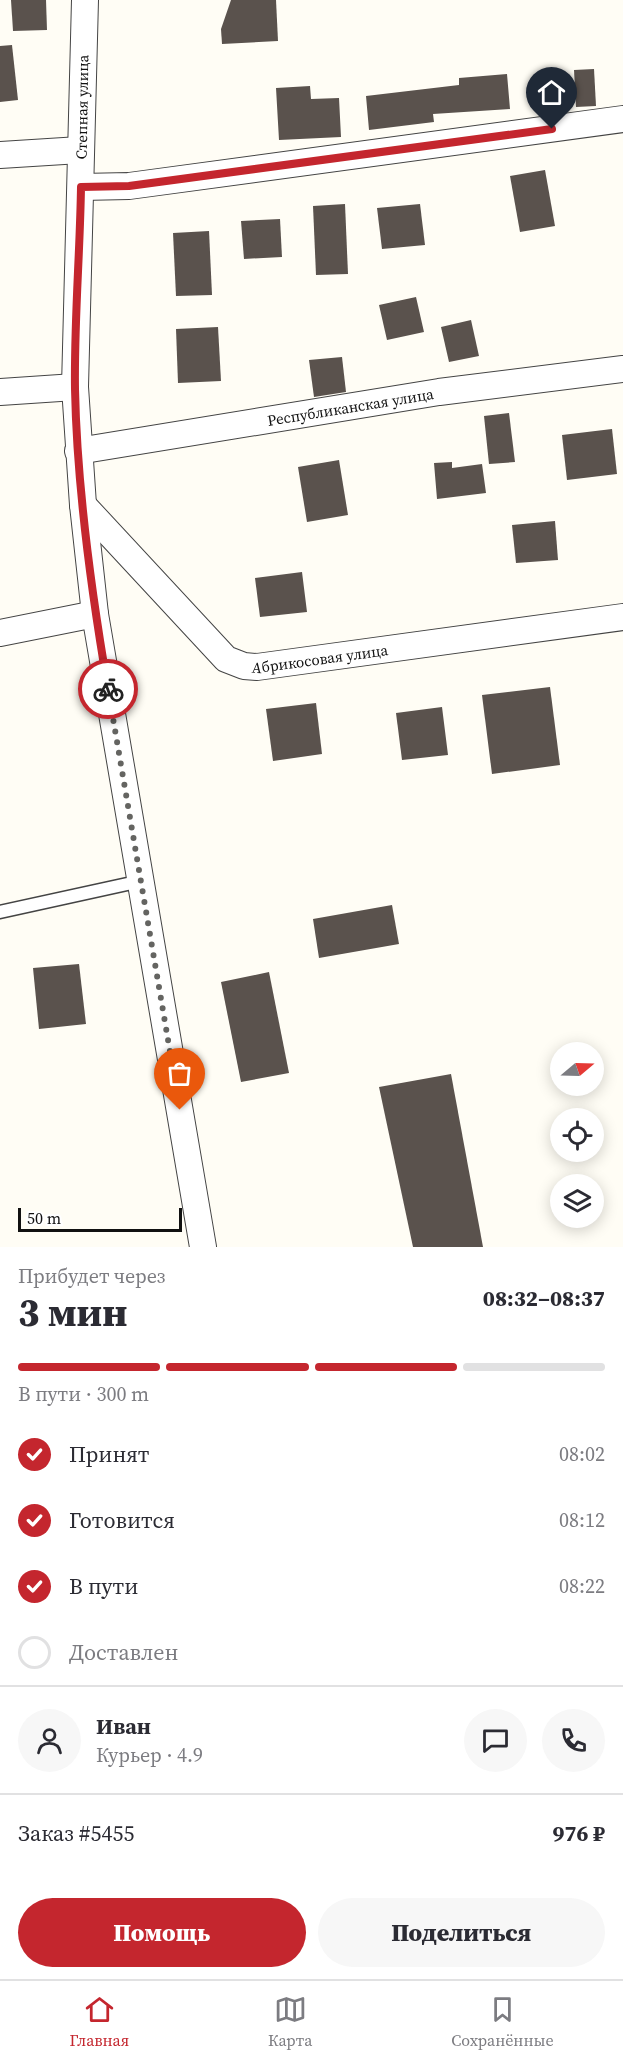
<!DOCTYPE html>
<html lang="ru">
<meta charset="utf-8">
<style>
:root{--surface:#fff;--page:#f7f7f7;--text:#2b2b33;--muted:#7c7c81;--line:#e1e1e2;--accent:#c4262e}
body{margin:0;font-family:"Source Serif 4",serif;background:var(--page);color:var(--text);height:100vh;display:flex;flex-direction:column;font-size:22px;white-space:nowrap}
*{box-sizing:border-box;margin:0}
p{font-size:20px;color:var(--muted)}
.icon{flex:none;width:33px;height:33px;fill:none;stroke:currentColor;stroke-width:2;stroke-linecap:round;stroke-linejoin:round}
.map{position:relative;height:1247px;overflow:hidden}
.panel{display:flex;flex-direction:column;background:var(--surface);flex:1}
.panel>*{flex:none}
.needle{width:39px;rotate:71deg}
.buttons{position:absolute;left:550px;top:1042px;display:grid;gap:12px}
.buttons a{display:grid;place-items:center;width:54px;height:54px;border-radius:50%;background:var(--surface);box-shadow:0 3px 15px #0003;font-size:30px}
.scale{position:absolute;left:18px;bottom:15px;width:164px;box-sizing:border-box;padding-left:6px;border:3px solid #111;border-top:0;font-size:16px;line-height:21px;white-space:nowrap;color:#111;-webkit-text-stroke:4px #fff;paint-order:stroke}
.pin{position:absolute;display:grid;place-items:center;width:51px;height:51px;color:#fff;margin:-62px -26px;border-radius:50% 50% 50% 0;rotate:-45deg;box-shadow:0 0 6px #0007}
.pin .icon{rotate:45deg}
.courier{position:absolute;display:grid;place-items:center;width:60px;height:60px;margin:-30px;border:4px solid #c4262e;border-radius:50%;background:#fff;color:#222;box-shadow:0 2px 8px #0007}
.head em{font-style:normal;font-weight:800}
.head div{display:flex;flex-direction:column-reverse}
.head{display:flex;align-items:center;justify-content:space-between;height:102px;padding:0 18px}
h1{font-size:39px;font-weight:800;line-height:45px}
.bar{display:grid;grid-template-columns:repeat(4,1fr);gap:9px 6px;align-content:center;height:72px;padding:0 18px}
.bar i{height:8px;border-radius:4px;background:var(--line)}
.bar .active{background:var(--accent)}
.bar p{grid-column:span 4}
.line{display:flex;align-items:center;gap:15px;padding:0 18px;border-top:2px solid var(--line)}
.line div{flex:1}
.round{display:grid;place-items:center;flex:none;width:63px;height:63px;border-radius:32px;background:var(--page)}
ol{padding:0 18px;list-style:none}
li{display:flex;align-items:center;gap:18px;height:66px}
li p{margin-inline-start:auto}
li .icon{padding:6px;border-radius:50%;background:var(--accent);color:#fff;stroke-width:4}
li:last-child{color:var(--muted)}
li i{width:33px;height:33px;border:3px solid var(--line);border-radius:50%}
.cta{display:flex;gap:12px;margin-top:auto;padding:12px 18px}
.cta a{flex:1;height:69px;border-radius:36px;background:var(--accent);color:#fff;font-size:24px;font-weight:800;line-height:69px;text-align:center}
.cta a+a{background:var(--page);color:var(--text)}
.menu{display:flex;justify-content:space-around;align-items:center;height:84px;border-top:2px solid var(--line);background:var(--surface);font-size:16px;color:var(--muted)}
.menu a{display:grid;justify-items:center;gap:3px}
.menu .active{color:var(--accent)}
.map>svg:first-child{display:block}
</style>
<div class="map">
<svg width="623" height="1247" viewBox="0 0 623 1247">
<rect width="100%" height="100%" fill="#fffdf5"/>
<g fill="#5a524d">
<polygon points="11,0 46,0 47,30 13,31"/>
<polygon points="231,0 276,0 278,41 222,44 221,29"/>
<polygon points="12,45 18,100 0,102 0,46"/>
<polygon points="594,69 596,106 576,107 574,70"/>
<polygon points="507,74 510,109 433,114 434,122 369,130 366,96 459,85 459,78"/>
<polygon points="310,86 311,99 339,98 341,137 279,140 276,88"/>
<polygon points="545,170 555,226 520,232 510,176"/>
<polygon points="345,204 348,274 316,275 313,206"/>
<polygon points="420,204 425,245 382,249 377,208"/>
<polygon points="280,219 282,257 244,259 241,221"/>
<polygon points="209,231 212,295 176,296 173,233"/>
<polygon points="416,297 424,332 387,340 379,305"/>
<polygon points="471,320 479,356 449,362 441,327"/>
<polygon points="218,327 221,381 178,383 176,329"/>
<polygon points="342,357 346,392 314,397 309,360"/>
<polygon points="509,413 515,462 489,464 484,416"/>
<polygon points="612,429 617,474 567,480 562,435"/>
<polygon points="339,460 348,515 307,522 298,467"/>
<polygon points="452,462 452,468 482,464 486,493 437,499 434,463"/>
<polygon points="555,521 558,560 516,563 512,525"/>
<polygon points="302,572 307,612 260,617 255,578"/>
<polygon points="550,687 560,765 492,774 482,695"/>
<polygon points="316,703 322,754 273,761 266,709"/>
<polygon points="442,707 448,755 402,760 396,713"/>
<polygon points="392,905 399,944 319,958 313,919"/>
<polygon points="79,964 86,1024 39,1029 33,968"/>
<polygon points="269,972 289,1073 241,1082 221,982"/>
<polygon points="451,1074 483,1247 413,1247 379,1087"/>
</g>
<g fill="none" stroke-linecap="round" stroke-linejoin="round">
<g stroke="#444" stroke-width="15">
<polyline id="service" points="0,912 141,881"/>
</g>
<g stroke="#444" stroke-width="28">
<g id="minor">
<polyline points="85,0 75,387 83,505 95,614 203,1247"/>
<polyline points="0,155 80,150"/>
<polyline points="81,187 129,186 623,119"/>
<polyline points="0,392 75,387"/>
<path id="s1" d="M78 451 439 392 623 369"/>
<path id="s2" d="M83 505 226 659 244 666 257 667 623 617"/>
<polyline points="0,633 95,614"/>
</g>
</g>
<use href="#service" stroke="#fff" stroke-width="12"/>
<use href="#minor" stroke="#fff" stroke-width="26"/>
</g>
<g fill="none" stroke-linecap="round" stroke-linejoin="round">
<polyline stroke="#646461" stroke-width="6" stroke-dasharray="0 10.8" points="108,689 180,1110"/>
<path stroke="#c4262e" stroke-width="8" d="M108 689C91 590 77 489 75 389 74 322 80 254 81 187L129 186 552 129"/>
</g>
<g text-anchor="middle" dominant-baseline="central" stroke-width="6" stroke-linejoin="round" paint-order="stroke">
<g font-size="15" fill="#111" stroke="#fff">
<text transform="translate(82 107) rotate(-89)">Степная улица</text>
<text stroke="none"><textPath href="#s1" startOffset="276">Республиканская улица</textPath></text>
<text stroke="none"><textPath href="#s2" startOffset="306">Абрикосовая улица</textPath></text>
</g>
</g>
</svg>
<div class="buttons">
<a><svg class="needle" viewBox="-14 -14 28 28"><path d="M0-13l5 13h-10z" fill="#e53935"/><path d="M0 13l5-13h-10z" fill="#7c7c81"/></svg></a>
<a><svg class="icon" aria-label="locate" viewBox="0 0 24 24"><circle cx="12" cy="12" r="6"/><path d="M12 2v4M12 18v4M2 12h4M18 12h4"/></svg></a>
<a><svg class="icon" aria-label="layers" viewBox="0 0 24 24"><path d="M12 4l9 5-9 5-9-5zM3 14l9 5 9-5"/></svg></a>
</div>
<div class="scale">50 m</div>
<div class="pin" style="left:180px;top:1110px;background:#ea580c"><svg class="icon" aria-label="bag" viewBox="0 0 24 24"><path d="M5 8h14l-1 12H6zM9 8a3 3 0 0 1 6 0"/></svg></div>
<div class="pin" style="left:552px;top:129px;background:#1f2937"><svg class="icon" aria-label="home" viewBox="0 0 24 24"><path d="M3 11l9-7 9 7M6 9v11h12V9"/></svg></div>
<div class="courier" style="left:108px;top:689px"><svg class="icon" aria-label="bike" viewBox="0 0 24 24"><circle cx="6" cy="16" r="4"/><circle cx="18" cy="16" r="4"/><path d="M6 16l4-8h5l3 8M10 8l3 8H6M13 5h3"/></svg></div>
</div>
<section class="panel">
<div class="head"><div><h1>3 мин</h1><p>Прибудет через</p></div><em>08:32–08:37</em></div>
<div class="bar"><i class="active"></i><i class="active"></i><i class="active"></i><i></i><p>В пути · 300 m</p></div>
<ol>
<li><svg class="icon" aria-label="check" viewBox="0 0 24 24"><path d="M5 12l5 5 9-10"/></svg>Принят<p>08:02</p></li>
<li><svg class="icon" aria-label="check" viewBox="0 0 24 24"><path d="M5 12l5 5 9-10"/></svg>Готовится<p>08:12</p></li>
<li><svg class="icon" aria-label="check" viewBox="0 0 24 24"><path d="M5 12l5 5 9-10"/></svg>В пути<p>08:22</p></li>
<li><i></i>Доставлен</li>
</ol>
<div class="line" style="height:108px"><a class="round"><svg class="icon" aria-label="person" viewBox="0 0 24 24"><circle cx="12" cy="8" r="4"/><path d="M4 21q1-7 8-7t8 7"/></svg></a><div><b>Иван</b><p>Курьер · 4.9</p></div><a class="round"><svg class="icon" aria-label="chat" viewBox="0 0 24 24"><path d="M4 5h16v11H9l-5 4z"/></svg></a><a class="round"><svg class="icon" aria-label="phone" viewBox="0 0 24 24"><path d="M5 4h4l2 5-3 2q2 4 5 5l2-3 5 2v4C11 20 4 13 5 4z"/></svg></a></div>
<div class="line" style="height:78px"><div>Заказ #5455</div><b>976 ₽</b></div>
<div class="cta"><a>Помощь</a><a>Поделиться</a></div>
</section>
<nav class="menu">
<a class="active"><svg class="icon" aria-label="home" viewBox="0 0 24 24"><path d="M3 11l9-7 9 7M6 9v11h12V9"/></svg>Главная</a>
<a><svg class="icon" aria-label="map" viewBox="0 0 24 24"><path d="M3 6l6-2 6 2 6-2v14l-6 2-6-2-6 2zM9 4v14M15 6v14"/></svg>Карта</a>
<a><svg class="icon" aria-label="saved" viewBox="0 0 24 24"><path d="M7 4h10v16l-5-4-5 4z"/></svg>Сохранённые</a>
</nav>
